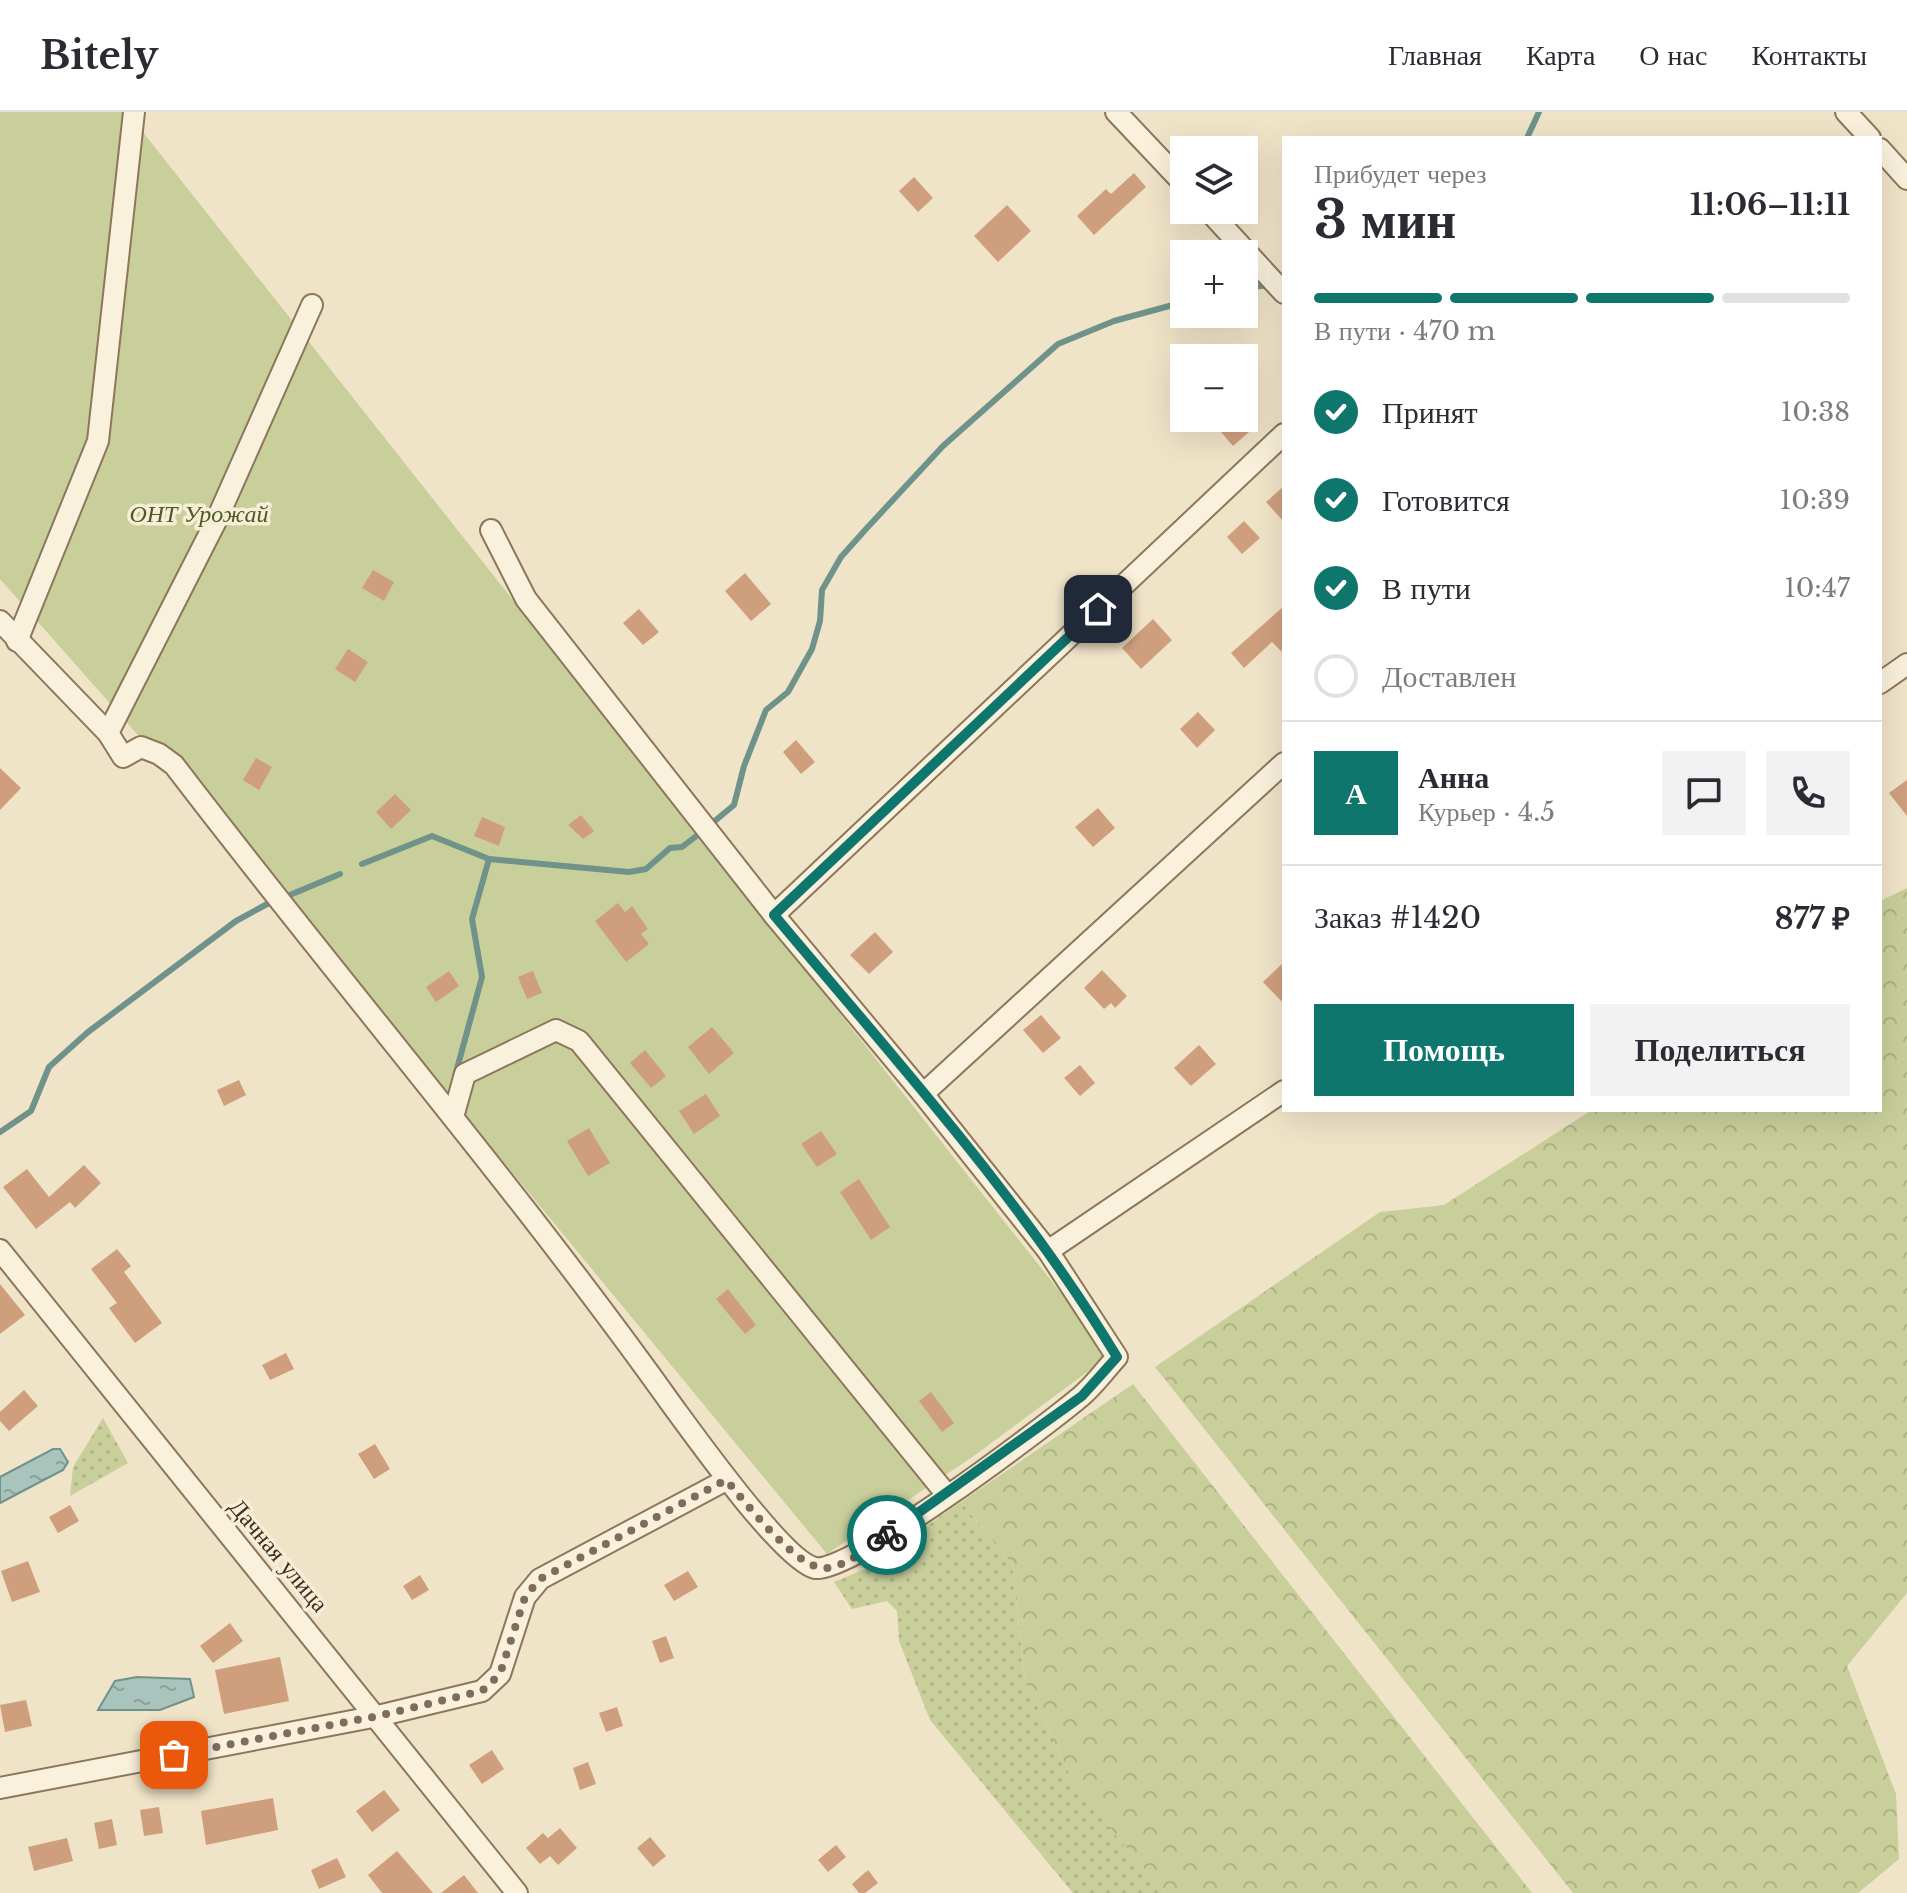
<!DOCTYPE html>
<html lang="ru">
<meta charset="utf-8">
<style>
:root{--surface:#fff;--page:#f2f2f3;--text:#2b2b33;--muted:#7c7c81;--line:#e1e1e2;--accent:#0f766e}
body{margin:0;font-family:"Libre Baskerville",serif;background:var(--page);color:var(--text);height:100vh;display:flex;flex-direction:column;font-size:30px;white-space:nowrap}
*{box-sizing:border-box;margin:0}
p{font-size:26px;color:var(--muted)}
.icon{flex:none;width:44px;height:44px;fill:none;stroke:currentColor;stroke-width:2;stroke-linecap:round;stroke-linejoin:round}
.map{position:relative;flex:1;overflow:hidden}
.details{position:absolute;left:1282px;top:24px;width:600px;height:976px;display:flex;flex-direction:column;background:var(--surface);border-radius:0px;box-shadow:0 8px 32px #0002}
.details>*{flex:none}
.tools{position:absolute;left:1170px;top:24px;display:grid;gap:16px}
.tools a{display:grid;place-items:center;width:88px;height:88px;border-radius:0px;background:var(--surface);box-shadow:0 8px 32px #0002;font-size:40px}
.pin{position:absolute;display:grid;place-items:center;width:68px;height:68px;color:#fff;margin:-34px;border-radius:16px;box-shadow:0 4px 12px #0006}
.courier{position:absolute;display:grid;place-items:center;width:80px;height:80px;margin:-40px;border:6px solid #0f766e;border-radius:50%;background:#fff;color:#222;box-shadow:0 2px 10px #0007}
.summary em{font-style:normal;font-weight:800}
.summary div{display:flex;flex-direction:column-reverse}
.summary{display:flex;align-items:center;justify-content:space-between;height:136px;padding:0 32px}
h1{font-size:52px;font-weight:800;line-height:60px}
.bar{display:grid;grid-template-columns:repeat(4,1fr);gap:12px 8px;align-content:center;height:96px;padding:0 32px}
.bar i{height:10px;border-radius:6px;background:var(--line)}
.bar .selected{background:var(--accent)}
.bar p{grid-column:span 4}
.line{display:flex;align-items:center;gap:20px;padding:0 32px;border-top:2px solid var(--line)}
.line div{flex:1}
.round{display:grid;place-items:center;flex:none;width:84px;height:84px;border-radius:0px;background:var(--page)}
ol{padding:0 32px;list-style:none}
li{display:flex;align-items:center;gap:24px;height:88px}
li p{margin-inline-start:auto}
li .icon{padding:8px;border-radius:50%;background:var(--accent);color:#fff;stroke-width:4}
li:last-child{color:var(--muted)}
li i{width:44px;height:44px;border:4px solid var(--line);border-radius:50%}
.button{display:flex;gap:16px;margin-top:auto;padding:16px 32px}
.button a{flex:1;height:92px;border-radius:0px;background:var(--accent);color:#fff;font-size:32px;font-weight:800;line-height:92px;text-align:center}
.button a+a{background:var(--page);color:var(--text)}
header{display:flex;align-items:center;gap:48px;box-sizing:border-box;height:112px;padding:0 40px;background:var(--surface);border-bottom:2px solid var(--line)}
header strong{font-size:38px}
nav{display:flex;gap:44px;margin-inline-start:auto;font-size:28px}
.map>svg:first-child{display:block}
</style>
<header>
<strong>Bitely</strong>
<nav><a>Главная</a><a>Карта</a><a>О нас</a><a>Контакты</a></nav>
</header>
<div class="map">
<svg width="1907" height="1781" viewBox="0 0 1907 1781">
<defs>
<pattern id="grass-dots" width="8" height="8" patternUnits="userSpaceOnUse" patternTransform="scale(2)"><rect width="8" height="8" fill="#c9cf9b"/><path d="M2 2h.1M6 6h.1" fill="none" stroke="#aeb285" stroke-width="1.8" stroke-linecap="round"/></pattern>
<pattern id="forest-crowns" width="20" height="18" patternUnits="userSpaceOnUse" patternTransform="scale(2)"><rect width="20" height="18" fill="#c9cf9b"/><path d="M2 6a3 3 0 1 1 6 0M12 15a3 3 0 1 1 6 0" fill="none" stroke="#aeb285"/></pattern>
<pattern id="water-ripples" width="26" height="14" patternUnits="userSpaceOnUse" patternTransform="scale(2)"><rect width="26" height="14" fill="#a9c4bc"/><path d="M2 4q2-2 4 0t4 0M15 11q2-2 4 0t4 0" fill="none" stroke="#8ba098"/></pattern>
</defs>
<rect width="100%" height="100%" fill="#f0e4c8"/>
<g fill="url(#grass-dots)">
<polygon points="103,1306 128,1351 70,1384 73,1355"/>
<polygon points="961,1390 1012,1452 1025,1566 1076,1676 1165,1781 1073,1781 930,1608 899,1529 897,1499 887,1489 852,1497 834,1470 865,1457"/>
</g>
<g fill="url(#forest-crowns)">
<polygon points="1907,776 1907,1481 1847,1554 1896,1682 1899,1747 1858,1781 1573,1781 1155,1255 1380,1100 1444,1093 1592,998 1880,998 1880,789"/>
<polygon points="1133,1272 1532,1781 1165,1781 1076,1676 1025,1566 1012,1452 961,1390"/>
</g>
<polygon fill="#c9cf9b" points="0,0 127,0 1110,1243 971,1346 827,1442 341,853 0,467"/>
<g fill="url(#water-ripples)" stroke="#6f938a" stroke-width="2">
<polygon points="53,1337 60,1337 68,1350 63,1358 0,1391 0,1365"/>
<polygon points="137,1565 190,1567 194,1585 160,1598 98,1598 115,1569"/>
</g>
<g fill="none" stroke-linecap="round" stroke-linejoin="round">
<g stroke="#6f938a" stroke-width="6">
<polyline points="1527,26 1539,0"/>
<polyline points="1244,176 1269,173"/>
<polyline points="710,713 734,693 744,654 766,598 788,580 812,537 820,509 822,478 841,445 866,417 943,334 1058,232 1114,209 1184,190"/>
<polyline points="362,752 432,724 489,747 629,760 646,757 670,736 682,735 704,718"/>
<polyline points="285,785 340,762"/>
<polyline points="455,964 482,865 472,807 489,747"/>
<polyline points="0,1020 31,999 49,955 88,920 236,809 269,791"/>
</g>
</g>
<g fill="#cf9f7d">
<polygon points="1134,61 1146,75 1094,123 1077,104 1106,77 1111,82"/>
<polygon points="914,65 933,86 918,100 899,79"/>
<polygon points="1007,93 1031,119 998,150 974,124"/>
<polygon points="1209,306 1249,306 1256,314 1233,334"/>
<polygon points="1284,374 1284,410 1266,390"/>
<polygon points="1244,409 1260,426 1242,442 1227,425"/>
<polygon points="373,458 394,470 384,489 362,476"/>
<polygon points="745,461 771,492 751,509 725,479"/>
<polygon points="1284,494 1284,542 1272,530 1244,556 1231,541"/>
<polygon points="639,497 659,520 643,533 623,511"/>
<polygon points="1153,507 1172,528 1141,557 1122,536"/>
<polygon points="348,537 368,550 355,570 335,557"/>
<polygon points="1198,600 1215,618 1197,636 1180,617"/>
<polygon points="796,628 815,650 801,662 783,640"/>
<polygon points="256,646 272,655 259,678 243,668"/>
<polygon points="0,656 21,676 0,698"/>
<polygon points="1907,668 1907,704 1889,681"/>
<polygon points="395,682 411,698 391,717 376,700"/>
<polygon points="1098,696 1115,716 1093,735 1075,715"/>
<polygon points="581,703 594,719 583,727 568,713"/>
<polygon points="482,705 505,715 499,734 474,724"/>
<polygon points="618,791 625,800 632,794 648,817 641,822 649,832 626,850 595,809"/>
<polygon points="875,820 893,840 869,862 850,843"/>
<polygon points="1284,850 1284,892 1263,870"/>
<polygon points="1102,858 1127,884 1115,896 1111,891 1104,897 1084,876"/>
<polygon points="449,859 459,874 436,890 426,875"/>
<polygon points="533,859 542,881 527,887 518,865"/>
<polygon points="1041,903 1061,926 1043,941 1023,918"/>
<polygon points="712,915 734,941 709,962 688,935"/>
<polygon points="1199,933 1216,952 1191,974 1174,956"/>
<polygon points="645,938 666,964 651,976 630,951"/>
<polygon points="1080,953 1095,971 1080,984 1064,966"/>
<polygon points="239,968 246,983 224,994 217,978"/>
<polygon points="706,982 720,1004 694,1022 679,999"/>
<polygon points="589,1016 610,1051 588,1064 567,1029"/>
<polygon points="821,1019 837,1042 817,1055 801,1032"/>
<polygon points="84,1053 101,1071 75,1096 70,1090 36,1117 3,1075 27,1057 49,1085"/>
<polygon points="859,1067 890,1115 871,1128 840,1080"/>
<polygon points="117,1137 131,1154 124,1160 162,1211 135,1231 109,1196 117,1191 91,1157"/>
<polygon points="0,1172 25,1203 0,1222"/>
<polygon points="728,1177 756,1213 745,1222 716,1187"/>
<polygon points="286,1241 294,1257 270,1268 262,1253"/>
<polygon points="24,1278 38,1294 9,1319 0,1309 0,1300"/>
<polygon points="931,1280 954,1311 942,1320 919,1289"/>
<polygon points="375,1332 390,1357 374,1367 358,1342"/>
<polygon points="70,1393 79,1409 58,1421 49,1405"/>
<polygon points="28,1449 40,1480 12,1490 1,1459"/>
<polygon points="688,1459 698,1475 674,1489 664,1473"/>
<polygon points="420,1463 429,1478 412,1488 403,1474"/>
<polygon points="230,1511 243,1529 213,1551 200,1534"/>
<polygon points="666,1524 674,1546 660,1551 652,1529"/>
<polygon points="280,1545 289,1589 224,1602 215,1558"/>
<polygon points="26,1588 32,1614 5,1620 0,1593"/>
<polygon points="617,1595 623,1614 606,1620 599,1601"/>
<polygon points="492,1638 504,1657 482,1672 469,1653"/>
<polygon points="588,1650 596,1672 580,1678 573,1656"/>
<polygon points="384,1678 400,1698 372,1720 356,1699"/>
<polygon points="273,1686 278,1718 206,1733 201,1699"/>
<polygon points="159,1695 163,1721 144,1724 140,1698"/>
<polygon points="112,1707 117,1733 99,1737 94,1711"/>
<polygon points="560,1716 577,1736 558,1753 550,1744 540,1752 526,1736 543,1721 548,1726"/>
<polygon points="650,1725 666,1744 653,1755 637,1736"/>
<polygon points="67,1726 73,1749 34,1759 28,1735"/>
<polygon points="836,1733 846,1745 828,1760 818,1748"/>
<polygon points="397,1739 433,1781 382,1781 368,1763"/>
<polygon points="337,1746 346,1765 319,1777 311,1758"/>
<polygon points="868,1758 878,1771 865,1781 859,1781 852,1772"/>
<polygon points="464,1763 478,1781 441,1781"/>
</g>
<g fill="none" stroke-linecap="round" stroke-linejoin="round">
<g stroke="#8d765c" stroke-width="24">
<g id="minor">
<polyline points="1116,0 1184,72"/>
<polyline points="1846,0 1870,26"/>
<polyline points="1880,37 1907,67"/>
<polyline points="1208,98 1284,181"/>
<path d="M0 509 108 621 123 645 141 635 159 642 174 653C338 868 515 1073 672 1293 694 1323 784 1449 815 1456 849 1463 1043 1316 1079 1286 1093 1275 1105 1258 1117 1245L1048 1139 923 982 774 803 526 487 491 418"/>
<polyline points="17,529 98,329 134,0"/>
<polyline points="1880,571 1907,552"/>
<polyline points="108,621 217,407 312,193"/>
<polyline points="774,803 1284,322"/>
<polyline points="923,982 1284,651"/>
<polyline points="453,1005 465,962 556,918 579,929 947,1383"/>
<polyline points="0,1138 517,1781"/>
<polyline points="1048,1139 1284,979"/>
<polyline points="0,1676 378,1604 482,1579 500,1562 525,1485 540,1467 726,1368"/>
</g>
</g>
<use href="#minor" stroke="#faf1dc" stroke-width="20"/>
</g>
<g fill="none" stroke-linecap="round" stroke-linejoin="round">
<path stroke="#7c6e5b" stroke-width="8" stroke-dasharray="0 14.4" d="M174 1643 378 1604 482 1579 500 1562 525 1485 540 1467 726 1368C746 1390 798 1460 827 1456 847 1454 870 1434 887 1423"/>
<path stroke="#0f766e" stroke-width="10" d="M887 1423 1082 1284 1117 1245C1021 1086 893 945 774 803L1098 497"/>
</g>
<g text-anchor="middle" dominant-baseline="central" stroke-width="7" stroke-linejoin="round" paint-order="stroke">
<g font-size="24" font-style="italic" fill="#4d5a26" stroke="#f7eed8">
<text x="199" y="401">ОНТ Урожай</text>
</g>
<g font-size="24" fill="#3d2e20" stroke="#f7eed8">
<text transform="translate(279 1443) rotate(50)">Дачная улица</text>
</g>
</g>
</svg>
<div class="tools">
<a><svg class="icon" aria-label="layers" viewBox="0 0 24 24"><path d="M12 4l9 5-9 5-9-5zM3 14l9 5 9-5"/></svg></a>
<a>+</a>
<a>−</a>
</div>
<div class="pin" style="left:174px;top:1643px;background:#ea580c"><svg class="icon" aria-label="bag" viewBox="0 0 24 24"><path d="M5 8h14l-1 12H6zM9 8a3 3 0 0 1 6 0"/></svg></div>
<div class="pin" style="left:1098px;top:497px;background:#1f2937"><svg class="icon" aria-label="home" viewBox="0 0 24 24"><path d="M3 11l9-7 9 7M6 9v11h12V9"/></svg></div>
<div class="courier" style="left:887px;top:1423px"><svg class="icon" aria-label="bike" viewBox="0 0 24 24"><circle cx="6" cy="16" r="4"/><circle cx="18" cy="16" r="4"/><path d="M6 16l4-8h5l3 8M10 8l3 8H6M13 5h3"/></svg></div>
<section class="details">
<div class="summary"><div><h1>3 мин</h1><p>Прибудет через</p></div><em>11:06–11:11</em></div>
<div class="bar"><i class="selected"></i><i class="selected"></i><i class="selected"></i><i></i><p>В пути · 470 m</p></div>
<ol>
<li><svg class="icon" aria-label="check" viewBox="0 0 24 24"><path d="M5 12l5 5 9-10"/></svg>Принят<p>10:38</p></li>
<li><svg class="icon" aria-label="check" viewBox="0 0 24 24"><path d="M5 12l5 5 9-10"/></svg>Готовится<p>10:39</p></li>
<li><svg class="icon" aria-label="check" viewBox="0 0 24 24"><path d="M5 12l5 5 9-10"/></svg>В пути<p>10:47</p></li>
<li><i></i>Доставлен</li>
</ol>
<div class="line" style="height:144px"><b class="round" style="background:var(--accent);color:#fff">А</b><div><b>Анна</b><p>Курьер · 4.5</p></div><a class="round"><svg class="icon" aria-label="chat" viewBox="0 0 24 24"><path d="M4 5h16v11H9l-5 4z"/></svg></a><a class="round"><svg class="icon" aria-label="phone" viewBox="0 0 24 24"><path d="M5 4h4l2 5-3 2q2 4 5 5l2-3 5 2v4C11 20 4 13 5 4z"/></svg></a></div>
<div class="line" style="height:104px"><div>Заказ #1420</div><b>877 ₽</b></div>
<div class="button"><a>Помощь</a><a>Поделиться</a></div>
</section>
</div>
